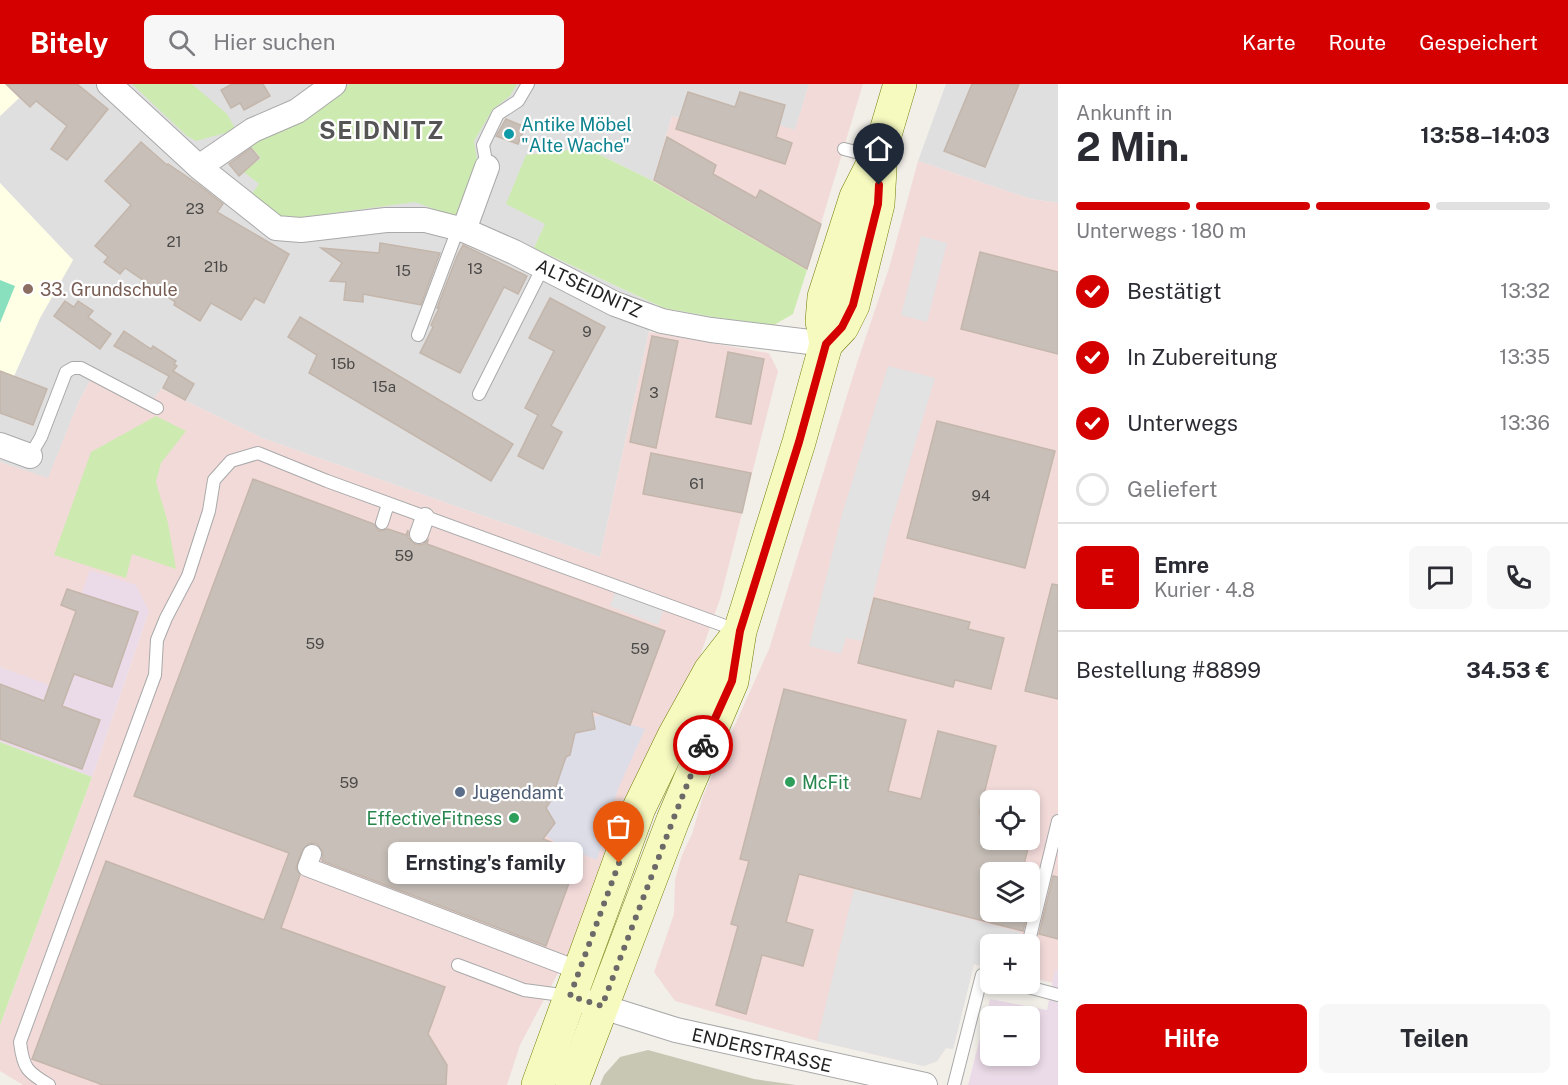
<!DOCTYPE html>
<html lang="de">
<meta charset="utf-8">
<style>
:root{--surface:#fff;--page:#f7f7f7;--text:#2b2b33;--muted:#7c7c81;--line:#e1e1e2;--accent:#d40000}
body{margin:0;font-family:"Public Sans",sans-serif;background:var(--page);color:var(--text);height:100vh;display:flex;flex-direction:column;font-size:22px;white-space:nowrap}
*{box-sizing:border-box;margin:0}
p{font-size:20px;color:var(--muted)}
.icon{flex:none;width:33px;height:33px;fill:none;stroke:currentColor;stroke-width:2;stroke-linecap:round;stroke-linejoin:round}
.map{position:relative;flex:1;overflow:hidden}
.details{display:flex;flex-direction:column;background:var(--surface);width:510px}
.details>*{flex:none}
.controls{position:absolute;left:980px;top:706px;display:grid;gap:12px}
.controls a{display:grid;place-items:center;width:60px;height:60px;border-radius:9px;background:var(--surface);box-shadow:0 3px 9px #0003;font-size:30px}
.pin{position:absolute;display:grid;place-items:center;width:51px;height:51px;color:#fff;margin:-62px -26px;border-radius:50% 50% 50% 0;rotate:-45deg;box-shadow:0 0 6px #0007}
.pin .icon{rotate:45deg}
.courier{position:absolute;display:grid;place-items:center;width:60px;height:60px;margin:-30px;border:4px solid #d40000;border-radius:50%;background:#fff;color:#222;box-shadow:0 2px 8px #0007}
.bubble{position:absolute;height:42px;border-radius:9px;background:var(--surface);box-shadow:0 3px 9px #0003;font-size:20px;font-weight:700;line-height:42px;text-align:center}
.headline em{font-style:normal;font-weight:700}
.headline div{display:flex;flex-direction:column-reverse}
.headline{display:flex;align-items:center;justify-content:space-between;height:102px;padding:0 18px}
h1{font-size:39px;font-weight:700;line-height:45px}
.bar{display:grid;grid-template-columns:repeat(4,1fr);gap:9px 6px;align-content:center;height:72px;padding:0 18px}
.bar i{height:8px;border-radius:4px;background:var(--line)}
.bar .on{background:var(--accent)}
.bar p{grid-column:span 4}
.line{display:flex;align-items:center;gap:15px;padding:0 18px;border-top:2px solid var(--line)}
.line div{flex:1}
.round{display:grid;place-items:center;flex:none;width:63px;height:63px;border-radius:9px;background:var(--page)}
ol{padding:0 18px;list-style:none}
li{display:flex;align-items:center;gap:18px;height:66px}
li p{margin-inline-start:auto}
li .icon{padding:6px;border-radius:50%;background:var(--accent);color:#fff;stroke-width:4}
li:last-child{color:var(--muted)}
li i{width:33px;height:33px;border:3px solid var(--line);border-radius:50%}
.primary-button{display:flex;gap:12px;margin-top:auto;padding:12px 18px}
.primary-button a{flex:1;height:69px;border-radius:9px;background:var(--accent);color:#fff;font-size:24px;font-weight:700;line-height:69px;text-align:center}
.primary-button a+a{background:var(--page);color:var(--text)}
header{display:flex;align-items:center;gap:36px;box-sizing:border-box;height:84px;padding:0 30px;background:var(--accent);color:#fff}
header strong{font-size:28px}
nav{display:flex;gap:33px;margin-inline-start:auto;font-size:21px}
.search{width:420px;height:54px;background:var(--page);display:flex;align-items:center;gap:15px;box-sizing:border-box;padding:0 21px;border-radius:9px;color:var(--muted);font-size:22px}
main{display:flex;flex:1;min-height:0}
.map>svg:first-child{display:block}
</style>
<header>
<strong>Bitely</strong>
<div class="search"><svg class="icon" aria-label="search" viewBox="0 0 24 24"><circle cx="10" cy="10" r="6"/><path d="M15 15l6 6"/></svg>Hier suchen</div>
<nav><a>Karte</a><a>Route</a><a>Gespeichert</a></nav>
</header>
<main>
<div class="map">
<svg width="1058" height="1001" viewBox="0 0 1058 1001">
<rect width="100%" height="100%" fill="#f2efe9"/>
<g fill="#e0dfdf">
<polygon points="5,0 809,0 795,47 735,28 727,49 672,32 653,97 586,64 534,164 655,220 600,473 262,354 161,305 148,324 91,295 79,317 48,395 0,378 0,296 3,288 14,292 40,234 73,176 0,99 0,32 19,14"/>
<polygon points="946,0 1058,0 1058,119 1031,115 918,77"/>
</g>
<g fill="#f2dad9" fill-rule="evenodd">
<polygon points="809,0 863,0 807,186 653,97 672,32 727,49 734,27 795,46"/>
<path d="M918 77 1031 115 1058 119V887H1055L1053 899 1029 893V861H990V884L974 880 953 965 946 964 937 977 924 982 817 957 675 917 654 888 674 830 675 796 682 771 692 750 703 712 769 565 857 279 889 184ZM990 717H1029V756H990ZM990 789H1029V828H990Z"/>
<polygon points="649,248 769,269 778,287 721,512 692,595 583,842 520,961 507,1001 23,1001 0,987 0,941 92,693 149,527 91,487 49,602 0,583 0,378 48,394 79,317 91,295 147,324 161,305 262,354 600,473"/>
</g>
<g fill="#ebdbe8" fill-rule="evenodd">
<polygon points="90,486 136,501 149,527 92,693 0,658 0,583 49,601"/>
<path d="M1055 886 1058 887V1001H968L990 915 1047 926ZM990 933H1029V972H990Z"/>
</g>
<g fill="#ffffe5">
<polygon points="0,0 5,0 19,14 0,32"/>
<polygon points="0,99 73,176 40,234 14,292 3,288 0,295"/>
</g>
<polygon fill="#c7c7b4" points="648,966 754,995 796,1001 600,1001 604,991 620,973"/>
<g fill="#cdebb0">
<polygon points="132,0 192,0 227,30 236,46 196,57 187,52"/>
<polygon points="350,0 517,0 510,12 493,25 474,57 478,82 459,134 415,118 296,134 282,133 251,111 259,100 244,88 261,74 248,59 301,31"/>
<polygon points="586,64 653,97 807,186 793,230 774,241 713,233 664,224 534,164 545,140 506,120 526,71"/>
<polygon points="156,332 186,347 161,379 156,398 168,439 176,485 132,470 126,494 54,471 91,368"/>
<polygon points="0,658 92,693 0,941"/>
</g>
<polygon fill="#88e0be" points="0,196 15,202 0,239"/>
<g fill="#e2e2e2">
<polygon points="921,152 947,159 927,238 901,231"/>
<polygon points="888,282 935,294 890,443 862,557 846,554 841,570 809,562 843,427"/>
<polygon points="617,504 665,522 658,541 610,522"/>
<polygon points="854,805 1020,848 1017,861 990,861 990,884 974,880 953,965 946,964 937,977 924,982 817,957"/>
</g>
<polygon fill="#dddde8" points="602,631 645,645 618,705 597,776 557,760 546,751 555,739 544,720 558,706 556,702 566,673 570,671 572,664 568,659 573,649 595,645 593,633"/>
<g fill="#c7bfb8" stroke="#c4b6ab" stroke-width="1.5">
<polygon points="6,0 77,0 108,25 67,76 51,65 67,42 36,17 30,23"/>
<polygon points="232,0 263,0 270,12 244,26 240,19 231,24 221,6"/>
<polygon points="972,0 1019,0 985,83 944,67"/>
<polygon points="688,8 735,23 740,8 785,21 776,53 792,59 785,80 676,45"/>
<polygon points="506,35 525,43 518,60 496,52"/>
<polygon points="667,53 716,81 713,90 756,114 760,106 821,140 807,185 654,96"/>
<polygon points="141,58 167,81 168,80 199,101 223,120 217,128 289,170 264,219 255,214 241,236 211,219 200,237 174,221 175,218 125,184 120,190 104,178 108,173 95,162 131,121 105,97"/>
<polygon points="251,64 259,74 239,92 229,80"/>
<polygon points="380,159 440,169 421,221 363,210 363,218 344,216 346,198 330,197 342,179 321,164 379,169"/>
<polygon points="463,161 527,192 518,210 504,203 460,289 420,269 433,243 431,241 439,224 437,224 457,172"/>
<polygon points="980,168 1058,188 1058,270 961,245"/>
<polygon points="550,214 605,243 551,342 562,348 543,385 518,372 538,331 525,324 554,267 529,254"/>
<polygon points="65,217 74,223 78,217 93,227 88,233 111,250 100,265 54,232"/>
<polygon points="300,233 513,360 491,397 309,289 317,271 288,253"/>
<polygon points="124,247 151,265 153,262 176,277 174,280 177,282 173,287 194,300 185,316 163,304 169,292 114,262"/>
<polygon points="652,252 678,257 656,364 630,358"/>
<polygon points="728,268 764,275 751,340 716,333"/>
<polygon points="0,287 47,305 33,341 0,329"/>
<polygon points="937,337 1055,367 1025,484 907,454"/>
<polygon points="651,369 751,389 742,429 643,410"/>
<polygon points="253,395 374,440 379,447 388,445 406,451 408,446 408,453 415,460 422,461 428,456 427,460 665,547 630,641 592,627 595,645 575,649 570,671 566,673 556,702 558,706 546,724 555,739 543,755 580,769 546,862 322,777 323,768 317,760 310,759 302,766 296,784 300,791 281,844 445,903 428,950 447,981 446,1001 103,1001 32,975 106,777 264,836 289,769 134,712"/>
<polygon points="1052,500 1058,501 1058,615 1025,607"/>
<polygon points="67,505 138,528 112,603 74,590 62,622 100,636 82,685 0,655 0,600 44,617 76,527 61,521"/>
<polygon points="874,514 970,538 968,545 1004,554 991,605 955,596 953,603 858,579"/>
<polygon points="784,605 906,636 888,707 921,715 938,647 996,662 979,730 990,733 990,756 1030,756 1022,789 990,789 990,828 1028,828 1023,847 799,790 786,838 813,846 803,882 762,871 746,930 716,921 738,842 731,840 749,777 740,775"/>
<polygon points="1029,785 1037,787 1029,822"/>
<polygon points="1053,792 1058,793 1058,855 1039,850"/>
</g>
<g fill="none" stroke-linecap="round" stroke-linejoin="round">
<g stroke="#a9a9a9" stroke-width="14">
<g id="service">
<polyline points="844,65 875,73"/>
<polyline points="487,83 483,61 498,30 518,17 528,0"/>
<polyline points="418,251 458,145"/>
<polyline points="479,310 543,183"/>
<polyline points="30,372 41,353 66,288 73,284 81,284 157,324"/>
<polyline points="382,439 388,420"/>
<polyline points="1028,861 1058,737"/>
<polyline points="458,881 524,906 569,912"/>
<polyline points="1017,900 1058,911"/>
<path d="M49 1001C27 988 23 984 20 958L155 591 157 556 166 534 188 492 209 427 214 396 231 377 258 369 327 397 739 547"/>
<polyline points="954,1001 982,891 990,893"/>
</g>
</g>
<g stroke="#a9a9a9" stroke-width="20">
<g id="pedestrian">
<polyline points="419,450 425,433"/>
<polyline points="312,770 307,783 580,887"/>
</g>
</g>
<g stroke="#a9a9a9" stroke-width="26">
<g id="minor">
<polyline points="109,0 199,83 276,144 301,146 386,136 425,136 464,146 514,168 615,220 662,237 711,246 826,260"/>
<polyline points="199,83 253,46 297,27 334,0"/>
<polyline points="464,146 487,83"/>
<polyline points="0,361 30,372"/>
<polyline points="587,918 676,946 925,1001"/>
</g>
</g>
<g stroke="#707d05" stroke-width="34">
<g id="secondary">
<polyline points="826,260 842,243 853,221 878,120 880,85"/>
<polyline points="538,1001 639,724 674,652 710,587 738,551"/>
<polyline points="572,1001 673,736 732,597 740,547 799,358 826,260 822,237 824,213 856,113 881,64 900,0"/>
</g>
</g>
<use href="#service" stroke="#fff" stroke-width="12"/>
<use href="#pedestrian" stroke="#fff" stroke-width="18"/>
<use href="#minor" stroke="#fff" stroke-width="24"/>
<use href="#secondary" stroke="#f7fabf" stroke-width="33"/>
</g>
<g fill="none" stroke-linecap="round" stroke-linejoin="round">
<polyline stroke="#6b6a68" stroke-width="6" stroke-dasharray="0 10.8" points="619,779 570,912 602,922 673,736 703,661"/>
<polyline stroke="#d40000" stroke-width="8" points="703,661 732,597 740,547 799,358 826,260 842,243 853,221 878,120 879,101"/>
</g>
<circle fill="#0f9aa8" stroke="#fff" stroke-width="2" cx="509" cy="50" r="6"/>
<circle fill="#8d6e63" stroke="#fff" stroke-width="2" cx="28" cy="205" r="6"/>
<g fill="#2e9e5b" stroke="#fff" stroke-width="2">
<circle cx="790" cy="698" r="6"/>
<circle cx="514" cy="734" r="6"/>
</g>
<circle fill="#5c6f8a" stroke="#fff" stroke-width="2" cx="460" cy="708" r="6"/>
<g text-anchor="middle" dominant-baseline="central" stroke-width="4.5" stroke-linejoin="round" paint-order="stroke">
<g font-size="15" fill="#4b4948">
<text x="195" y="124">23</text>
<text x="174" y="157">21</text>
<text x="216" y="182">21b</text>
<text x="475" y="184">13</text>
<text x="403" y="186">15</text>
<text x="587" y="247">9</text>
<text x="343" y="279">15b</text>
<text x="384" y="302">15a</text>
<text x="654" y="308">3</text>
<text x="697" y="399">61</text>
<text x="981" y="411">94</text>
<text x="404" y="471">59</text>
<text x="315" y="559">59</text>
<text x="640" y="564">59</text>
<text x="349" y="698">59</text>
</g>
<g font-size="18" fill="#0d838f" stroke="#fff" text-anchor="start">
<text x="521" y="40">Antike Möbel<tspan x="521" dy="21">"Alte Wache"</tspan></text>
</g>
<g font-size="18" fill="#222" stroke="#fff">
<text transform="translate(589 204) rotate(25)">ALTSEIDNITZ</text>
<text transform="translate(762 966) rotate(13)">ENDERSTRASSE</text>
</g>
<g font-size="18" fill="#785e54" stroke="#fff" text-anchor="start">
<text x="40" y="205">33. Grundschule</text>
</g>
<g font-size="18" fill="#27864d" stroke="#fff" text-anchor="start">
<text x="802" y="698">McFit</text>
<text x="502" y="734" text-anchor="end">EffectiveFitness</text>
</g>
<g font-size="18" fill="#4e5e75" stroke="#fff" text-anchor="start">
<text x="472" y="708">Jugendamt</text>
</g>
<g font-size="24" font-weight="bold" letter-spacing="1.5" fill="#555" stroke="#fff">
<text x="382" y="46">SEIDNITZ</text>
</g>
</g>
</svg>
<div class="controls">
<a><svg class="icon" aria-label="locate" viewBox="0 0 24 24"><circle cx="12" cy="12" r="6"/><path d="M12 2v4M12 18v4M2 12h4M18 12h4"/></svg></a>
<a><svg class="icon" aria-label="layers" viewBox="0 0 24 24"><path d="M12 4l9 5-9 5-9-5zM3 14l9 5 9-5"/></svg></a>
<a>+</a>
<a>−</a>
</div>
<div class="pin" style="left:619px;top:779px;background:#ea580c"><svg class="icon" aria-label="bag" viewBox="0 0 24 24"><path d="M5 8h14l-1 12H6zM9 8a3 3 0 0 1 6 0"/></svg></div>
<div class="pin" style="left:879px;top:101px;background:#1f2937"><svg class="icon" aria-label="home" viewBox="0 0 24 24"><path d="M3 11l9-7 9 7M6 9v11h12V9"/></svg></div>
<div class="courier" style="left:703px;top:661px"><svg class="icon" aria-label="bike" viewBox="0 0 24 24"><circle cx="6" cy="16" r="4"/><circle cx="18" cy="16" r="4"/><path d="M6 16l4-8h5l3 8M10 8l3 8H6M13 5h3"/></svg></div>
<div class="bubble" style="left:388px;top:758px;width:195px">Ernsting's family</div>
</div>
<section class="details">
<div class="headline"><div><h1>2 Min.</h1><p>Ankunft in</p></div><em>13:58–14:03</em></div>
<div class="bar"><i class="on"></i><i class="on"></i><i class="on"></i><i></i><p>Unterwegs · 180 m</p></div>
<ol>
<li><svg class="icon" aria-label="check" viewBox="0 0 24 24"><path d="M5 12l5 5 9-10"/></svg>Bestätigt<p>13:32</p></li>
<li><svg class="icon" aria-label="check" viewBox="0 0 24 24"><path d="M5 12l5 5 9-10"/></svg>In Zubereitung<p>13:35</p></li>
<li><svg class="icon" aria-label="check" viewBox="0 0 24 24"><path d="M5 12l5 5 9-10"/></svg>Unterwegs<p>13:36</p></li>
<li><i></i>Geliefert</li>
</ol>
<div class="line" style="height:108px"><b class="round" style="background:var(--accent);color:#fff">E</b><div><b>Emre</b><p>Kurier · 4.8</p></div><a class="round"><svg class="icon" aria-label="chat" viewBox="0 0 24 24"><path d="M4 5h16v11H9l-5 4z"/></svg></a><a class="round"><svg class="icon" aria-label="phone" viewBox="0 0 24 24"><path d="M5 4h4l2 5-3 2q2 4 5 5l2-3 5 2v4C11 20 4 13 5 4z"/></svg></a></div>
<div class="line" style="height:78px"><div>Bestellung #8899</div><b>34.53 €</b></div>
<div class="primary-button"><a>Hilfe</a><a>Teilen</a></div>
</section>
</main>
